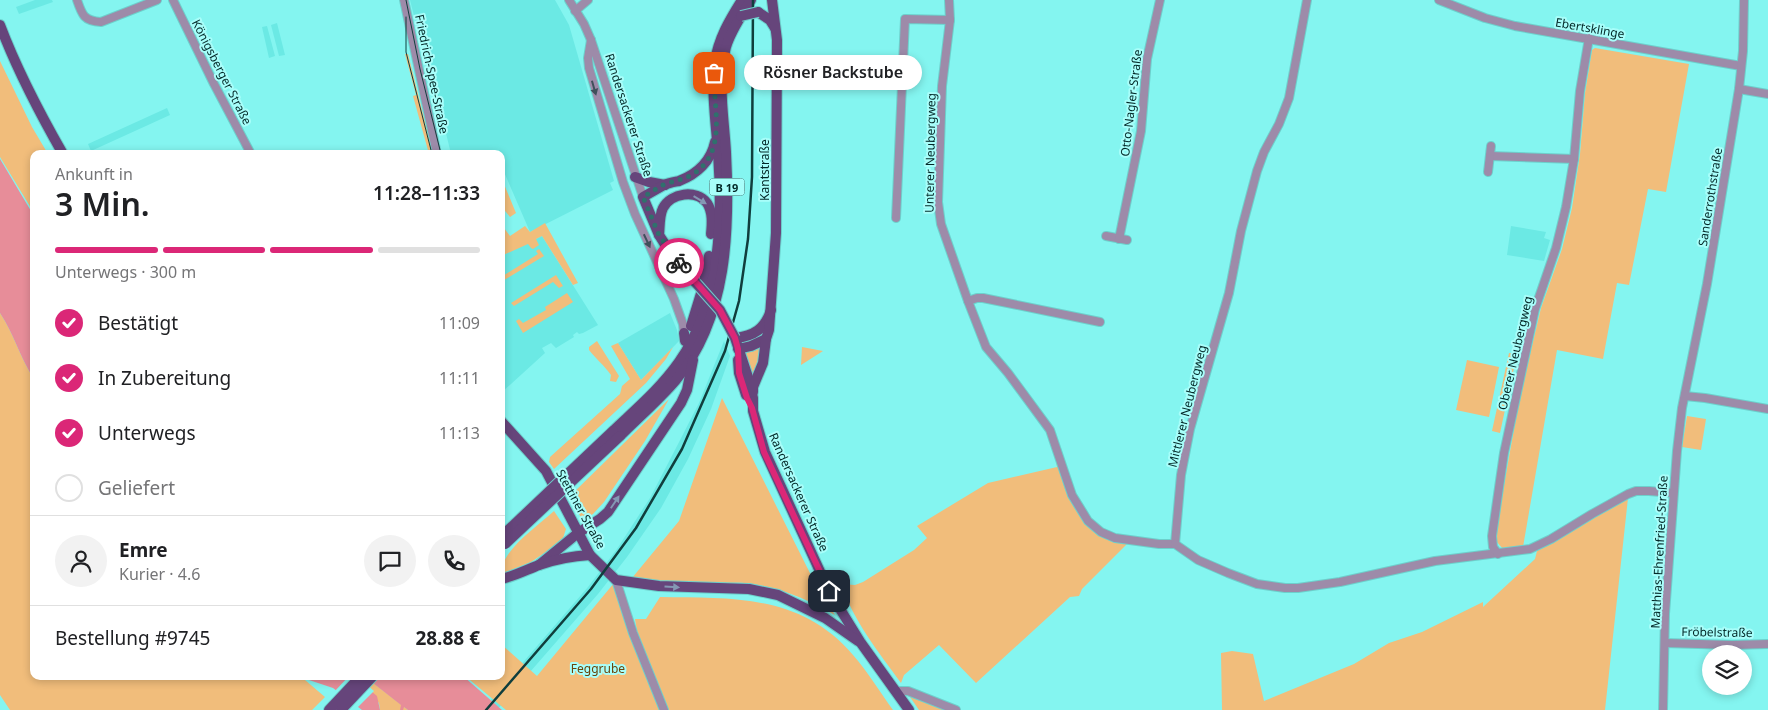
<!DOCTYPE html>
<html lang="de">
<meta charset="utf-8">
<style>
:root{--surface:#fff;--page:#f2f2f2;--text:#202124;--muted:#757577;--line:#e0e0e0;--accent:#db2777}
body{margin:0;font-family:"Noto Sans",sans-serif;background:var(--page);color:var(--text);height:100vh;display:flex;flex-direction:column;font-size:19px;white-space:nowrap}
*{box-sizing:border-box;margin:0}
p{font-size:16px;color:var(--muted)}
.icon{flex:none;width:28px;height:28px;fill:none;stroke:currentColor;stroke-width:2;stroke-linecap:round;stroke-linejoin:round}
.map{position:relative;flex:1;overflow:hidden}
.sheet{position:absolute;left:30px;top:150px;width:475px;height:530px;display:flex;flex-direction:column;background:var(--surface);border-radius:10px;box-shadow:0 2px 8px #0003}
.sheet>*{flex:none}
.controls{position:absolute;left:1702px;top:645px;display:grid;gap:10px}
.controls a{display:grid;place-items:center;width:50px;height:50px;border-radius:50%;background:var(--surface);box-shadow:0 2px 8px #0003;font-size:25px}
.pin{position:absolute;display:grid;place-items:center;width:42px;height:42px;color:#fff;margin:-21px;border-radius:10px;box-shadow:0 2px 8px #0006}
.courier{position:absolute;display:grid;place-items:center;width:50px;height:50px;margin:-25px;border:4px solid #db2777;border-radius:50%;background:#fff;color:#222;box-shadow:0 1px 6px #0007}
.bubble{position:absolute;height:35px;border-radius:18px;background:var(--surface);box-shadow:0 2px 8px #0003;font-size:16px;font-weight:600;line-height:35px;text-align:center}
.headline em{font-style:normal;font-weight:600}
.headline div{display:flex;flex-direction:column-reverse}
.headline{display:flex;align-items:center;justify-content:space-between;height:85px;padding:0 25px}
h1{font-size:32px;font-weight:600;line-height:38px}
.bar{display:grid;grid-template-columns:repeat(4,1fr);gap:8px 5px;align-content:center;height:60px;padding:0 25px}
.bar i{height:6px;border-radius:4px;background:var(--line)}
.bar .current{background:var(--accent)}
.bar p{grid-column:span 4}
.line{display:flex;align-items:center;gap:12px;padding:0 25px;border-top:1px solid var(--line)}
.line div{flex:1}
.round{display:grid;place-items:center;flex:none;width:52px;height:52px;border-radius:26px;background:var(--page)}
ol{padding:0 25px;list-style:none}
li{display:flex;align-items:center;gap:15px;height:55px}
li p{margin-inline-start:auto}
li .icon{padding:5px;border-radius:50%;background:var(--accent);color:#fff;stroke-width:4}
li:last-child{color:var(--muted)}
li i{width:28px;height:28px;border:2px solid var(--line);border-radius:50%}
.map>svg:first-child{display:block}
</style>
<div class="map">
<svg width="1768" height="710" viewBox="0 0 1768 710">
<rect width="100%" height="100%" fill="#84f5f0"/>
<g fill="#6be9e4">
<polygon points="35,0 52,0 53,2 19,14 16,7"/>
<polygon points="410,0 555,0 569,25 614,181 610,183 613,190 530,232 501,165 501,154 497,154 495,151 488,154 451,154 445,129 443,129 440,119"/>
<polygon points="277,23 285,55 279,56 271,25"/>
<polygon points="267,26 275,56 269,58 262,27"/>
<polygon points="167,108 170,115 91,151 88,144"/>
<polygon points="1511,226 1546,232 1544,238 1550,240 1544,261 1507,255"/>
<polygon points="542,236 598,325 583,333 579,334 577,332 573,335 574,337 556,348 551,343 542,348 545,353 501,393 501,256"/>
<polygon points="670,313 677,330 679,341 641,380 618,343"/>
<polygon points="724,341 730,356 711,409 688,459 661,508 627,557 598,594 497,710 482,710 588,587 617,549 650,498 677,446 699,403"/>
</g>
<g fill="#f1bd7b">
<polygon points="1595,48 1689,64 1666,192 1648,189 1629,285 1617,283 1603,359 1557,350 1523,547 1503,549 1496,541 1496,530 1519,401 1541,308 1562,249 1572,208 1580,154 1585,93 1592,50"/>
<polygon points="405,54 408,54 433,154 429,154 413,96 416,95"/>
<polygon points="0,61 32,127 48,154 34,154 34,213 0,157"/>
<polygon points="501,177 516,213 510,217 501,206"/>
<polygon points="545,223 578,283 573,285 542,236 536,239 539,245 533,249 531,248 528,244 501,256 501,229 504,228 510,236 525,226 530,232"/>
<polygon points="539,249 544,256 501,282 501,277 538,254 536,251"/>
<polygon points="556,275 563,286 559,288 553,282 514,306 511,303"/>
<polygon points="567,293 573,302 523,333 516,321 519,319 523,323 546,310 545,307"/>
<path d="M0 313C14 334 20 358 34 379V676H297L305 680 325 697 312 710H10L0 695Z"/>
<path d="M597 341 619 376 616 382 610 381 611 375C604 365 596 359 589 350V347Z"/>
<polygon points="618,343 641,380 673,347 666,359 646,383 554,469 549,462 550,457 620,394 622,386 630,379 611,346"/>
<polygon points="761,345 763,353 752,377 744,352"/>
<polygon points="802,347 823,351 801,365"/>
<polygon points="1509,353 1517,354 1500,433 1492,431"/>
<polygon points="1467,360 1499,367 1489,417 1456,410"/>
<path d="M722 398 820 593 835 615C807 599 777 586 745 583 733 582 721 584 710 584 684 584 658 582 632 578L679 521Z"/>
<polygon points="669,399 645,441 604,502 593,514 588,517 581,517 568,498"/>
<polygon points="1687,416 1706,419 1701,450 1682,447"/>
<path d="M1060 458 1072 495 1095 528 1128 540 1127 544 1082 589 1079 596 1070 597 976 683 939 645 904 675 901 683C878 651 854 622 841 584L855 585 863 582 914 550 927 538 917 526 988 483 1057 467 1056 460Z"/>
<polygon points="1628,498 1605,710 1222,710 1221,653 1232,651 1253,654 1264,701 1354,664 1389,643 1422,632 1483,602 1483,607 1535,559 1537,551"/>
<path d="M554 511 566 529 562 541 531 562 501 574C501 550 537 527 554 511Z"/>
<polygon points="614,583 662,710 506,710 465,676 501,676 501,644 537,676"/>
<path d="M660 597C732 598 801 594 853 655 868 672 880 692 893 710H666L639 643 635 619H646Z"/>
<polygon points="353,676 364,676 408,710 380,710 379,703"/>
<polygon points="908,694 946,710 919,710"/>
</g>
<g fill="#e78d99">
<path d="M0 159 34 216V379C20 358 14 334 0 313Z"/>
<polygon points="297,676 353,676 377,696 380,710 362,710 333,688"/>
<polygon points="364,676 463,676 502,710 408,710 404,707 403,710 400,710 401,705"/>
</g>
<polygon fill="#84f5f0" points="349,676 357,676 374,691 356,709 334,692"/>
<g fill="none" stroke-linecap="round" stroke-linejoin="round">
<g stroke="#6dd0cc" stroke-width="10">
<g id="minor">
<path d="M77 0C82 15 84 21 101 22L157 0"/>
<polyline points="173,0 214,84 251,154"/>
<polyline points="404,0 437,154"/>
<polyline points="569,0 584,24 591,40 643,197"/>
<polyline points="949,0 950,20 942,86 938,202 941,224 968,301 986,347 1008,373 1050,430 1072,495 1088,521 1101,532 1115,538 1159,544 1175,544"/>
<polyline points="1439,0 1485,18 1515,26 1741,66"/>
<polyline points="575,11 588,0"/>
<polyline points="591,40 588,58 589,68 623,182 635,214 674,299 683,324 684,333"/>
<polyline points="1739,89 1768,94"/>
<polyline points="1490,156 1574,159"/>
<polyline points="1488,172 1491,146"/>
<polyline points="896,218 905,19 950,20"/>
<polyline points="1106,236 1127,240"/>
<polyline points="1119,239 1141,131 1147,59 1160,0"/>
<polyline points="968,301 977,298 983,298 1100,322"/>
<polyline points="1685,396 1705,398 1768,409"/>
<polyline points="1175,544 1181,475 1190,429 1229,293 1241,231 1257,171 1264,152 1279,124 1289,98 1307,0"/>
<polyline points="1175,544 1198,560 1228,573 1257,584 1285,588 1298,588 1340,582 1435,561 1530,549 1551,539 1592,514 1628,494 1636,491 1649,491 1673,493"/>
<polyline points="1498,554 1493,547 1492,536 1504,453 1535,309 1556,248 1566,207 1574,159 1580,91 1589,38"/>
<polyline points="616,580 633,633 664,710"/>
<polyline points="1665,643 1732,645 1768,644"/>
<polyline points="895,691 908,691 956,710"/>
<polyline points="1663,710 1665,614 1677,451 1682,408 1707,284 1739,89 1743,51 1744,0"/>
</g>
</g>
<g stroke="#6dd0cc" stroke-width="12">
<g id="major">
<polyline points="758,12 770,20 775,28"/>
<path d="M0 25C17 70 39 112 63 154"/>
<polyline points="635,177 649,182 665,185"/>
<path d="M659 235C660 227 659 216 663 208 671 193 696 189 707 203 713 212 712 224 711 234"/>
<path d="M696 283 668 249 659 235 643 197C650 193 657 189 664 185 668 183 674 182 679 181 697 174 711 161 715 142"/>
<path d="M771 310C765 329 754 336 735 338L747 374 753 398V411L765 452 829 591 861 643 909 710"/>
<polyline points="691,326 703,287 709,256"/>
<polyline points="684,333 685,341"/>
<polyline points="738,349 751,346 766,339"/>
<polyline points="738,360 739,373 746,395"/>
<polyline points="753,392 753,387 763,363 766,339 769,330 776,233 777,40 772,0"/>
<polyline points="501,421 546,471 590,555 616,580 659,586 749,589 778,595 825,618 858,641"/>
<path d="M613 431C636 409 660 389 679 362 720 303 723 223 718 153 716 124 711 92 715 62 718 39 730 19 742 0"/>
<path d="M620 436C639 417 659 400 676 380 728 317 730 229 726 152 724 117 717 81 726 47 731 30 742 15 751 0"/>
<polyline points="539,565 578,533 600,519 608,512 681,403 687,390 693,360"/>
<path d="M501 579C515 576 526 570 539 565 556 559 573 556 590 555"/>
<polyline points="329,710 361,676"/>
<polyline points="341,710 373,676"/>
</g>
</g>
<use href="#minor" stroke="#9d8ba9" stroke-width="8"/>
<use href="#major" stroke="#66457b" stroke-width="10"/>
<g stroke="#103e3d" stroke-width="1">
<polyline points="406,0 420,69 441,154"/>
<polyline points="406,17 406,52 432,154"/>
</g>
<polyline stroke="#103e3d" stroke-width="2.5" points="486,710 591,589 636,528 682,449 725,351 739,301 748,239 752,177 753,0"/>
<g stroke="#6dd0cc" stroke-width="12" stroke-linecap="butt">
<g id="major-bridge">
<polyline points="741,16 758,12"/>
<polyline points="696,283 720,310 735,338"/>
<polyline points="502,536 613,431"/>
<polyline points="505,544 620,436"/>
</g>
</g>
<use href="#major-bridge" stroke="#66457b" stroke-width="10"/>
</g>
<defs><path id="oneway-solid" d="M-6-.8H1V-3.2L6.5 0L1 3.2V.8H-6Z" transform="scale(1.25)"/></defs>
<g fill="#40505b">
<use href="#oneway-solid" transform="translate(594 88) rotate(74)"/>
<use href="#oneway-solid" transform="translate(647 241) rotate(65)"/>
</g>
<g fill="#8498b4">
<use href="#oneway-solid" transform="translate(700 200) rotate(31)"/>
<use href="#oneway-solid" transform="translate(615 502) rotate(-56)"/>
<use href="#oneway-solid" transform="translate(672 587) rotate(3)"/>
</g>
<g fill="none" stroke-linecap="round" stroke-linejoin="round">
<path stroke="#30706d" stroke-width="5" stroke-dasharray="0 9" d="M679 263 659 235 643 197C650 193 656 189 663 185 673 181 683 180 693 174 728 152 713 108 714 73"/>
<polyline stroke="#db2777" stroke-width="6" points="679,263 720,310 735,338 738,349 739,373 747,398 752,408 764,452 829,591"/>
</g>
<g text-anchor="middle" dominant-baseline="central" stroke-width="4" stroke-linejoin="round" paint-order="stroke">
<rect fill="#a8fefa" stroke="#346866" stroke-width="1" x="709.5" y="178.5" width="35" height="17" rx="4"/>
<g font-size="11" font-weight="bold" fill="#022827">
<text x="727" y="187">B 19</text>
</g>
<g font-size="12" fill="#022827" stroke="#a8fefa">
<text transform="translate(1590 28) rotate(10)">Ebertsklinge</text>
<text transform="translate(222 72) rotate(63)">Königsberger Straße</text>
<text transform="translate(432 74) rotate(78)">Friedrich-Spee-Straße</text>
<text transform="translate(1131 103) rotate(-83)">Otto-Nagler-Straße</text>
<text transform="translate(629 115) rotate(72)">Randersackerer Straße</text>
<text transform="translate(930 153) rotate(-89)">Unterer Neubergweg</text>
<text transform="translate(764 170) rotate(-90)">Kantstraße</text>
<text transform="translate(1710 197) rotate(-81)">Sanderrothstraße</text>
<text transform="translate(1515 353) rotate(-77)">Oberer Neubergweg</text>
<text transform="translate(1187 406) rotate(-76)">Mittlerer Neubergweg</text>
<text transform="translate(799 492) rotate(66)">Randersackerer Straße</text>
<text transform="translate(581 509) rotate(61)">Stettiner Straße</text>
<text transform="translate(1659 552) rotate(-87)">Matthias-Ehrenfried-Straße</text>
<text transform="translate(1717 632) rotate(1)">Fröbelstraße</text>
</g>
<g font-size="12" fill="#69440b" stroke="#a8fefa">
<text x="598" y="668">Feggrube</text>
</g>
</g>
</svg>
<div class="controls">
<a><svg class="icon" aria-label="layers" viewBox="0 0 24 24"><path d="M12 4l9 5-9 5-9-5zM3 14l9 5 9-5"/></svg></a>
</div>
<div class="pin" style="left:714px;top:73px;background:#ea580c"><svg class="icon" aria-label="bag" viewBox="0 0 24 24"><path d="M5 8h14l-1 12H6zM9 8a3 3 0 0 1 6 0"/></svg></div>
<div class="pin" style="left:829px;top:591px;background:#1f2937"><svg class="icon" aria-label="home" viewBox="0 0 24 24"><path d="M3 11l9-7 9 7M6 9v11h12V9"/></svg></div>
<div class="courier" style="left:679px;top:263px"><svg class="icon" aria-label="bike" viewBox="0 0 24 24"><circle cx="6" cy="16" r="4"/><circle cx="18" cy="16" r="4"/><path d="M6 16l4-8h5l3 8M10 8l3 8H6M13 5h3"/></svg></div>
<div class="bubble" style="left:744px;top:55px;width:178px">Rösner Backstube</div>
<section class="sheet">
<div class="headline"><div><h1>3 Min.</h1><p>Ankunft in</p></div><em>11:28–11:33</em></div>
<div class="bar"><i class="current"></i><i class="current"></i><i class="current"></i><i></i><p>Unterwegs · 300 m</p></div>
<ol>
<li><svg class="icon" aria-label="check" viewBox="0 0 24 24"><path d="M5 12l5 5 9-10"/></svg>Bestätigt<p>11:09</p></li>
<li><svg class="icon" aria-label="check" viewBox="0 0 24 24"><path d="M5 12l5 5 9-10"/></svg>In Zubereitung<p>11:11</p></li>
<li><svg class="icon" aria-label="check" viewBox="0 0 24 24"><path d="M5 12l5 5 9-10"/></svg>Unterwegs<p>11:13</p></li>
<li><i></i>Geliefert</li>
</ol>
<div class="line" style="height:90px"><a class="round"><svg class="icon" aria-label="person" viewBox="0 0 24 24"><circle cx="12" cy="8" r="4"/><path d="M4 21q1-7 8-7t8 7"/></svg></a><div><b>Emre</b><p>Kurier · 4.6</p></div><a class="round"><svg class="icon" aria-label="chat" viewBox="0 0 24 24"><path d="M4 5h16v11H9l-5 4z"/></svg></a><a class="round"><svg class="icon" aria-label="phone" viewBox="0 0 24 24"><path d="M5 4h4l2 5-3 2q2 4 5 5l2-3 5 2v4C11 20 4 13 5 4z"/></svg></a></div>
<div class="line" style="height:65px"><div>Bestellung #9745</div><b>28.88 €</b></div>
</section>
</div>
